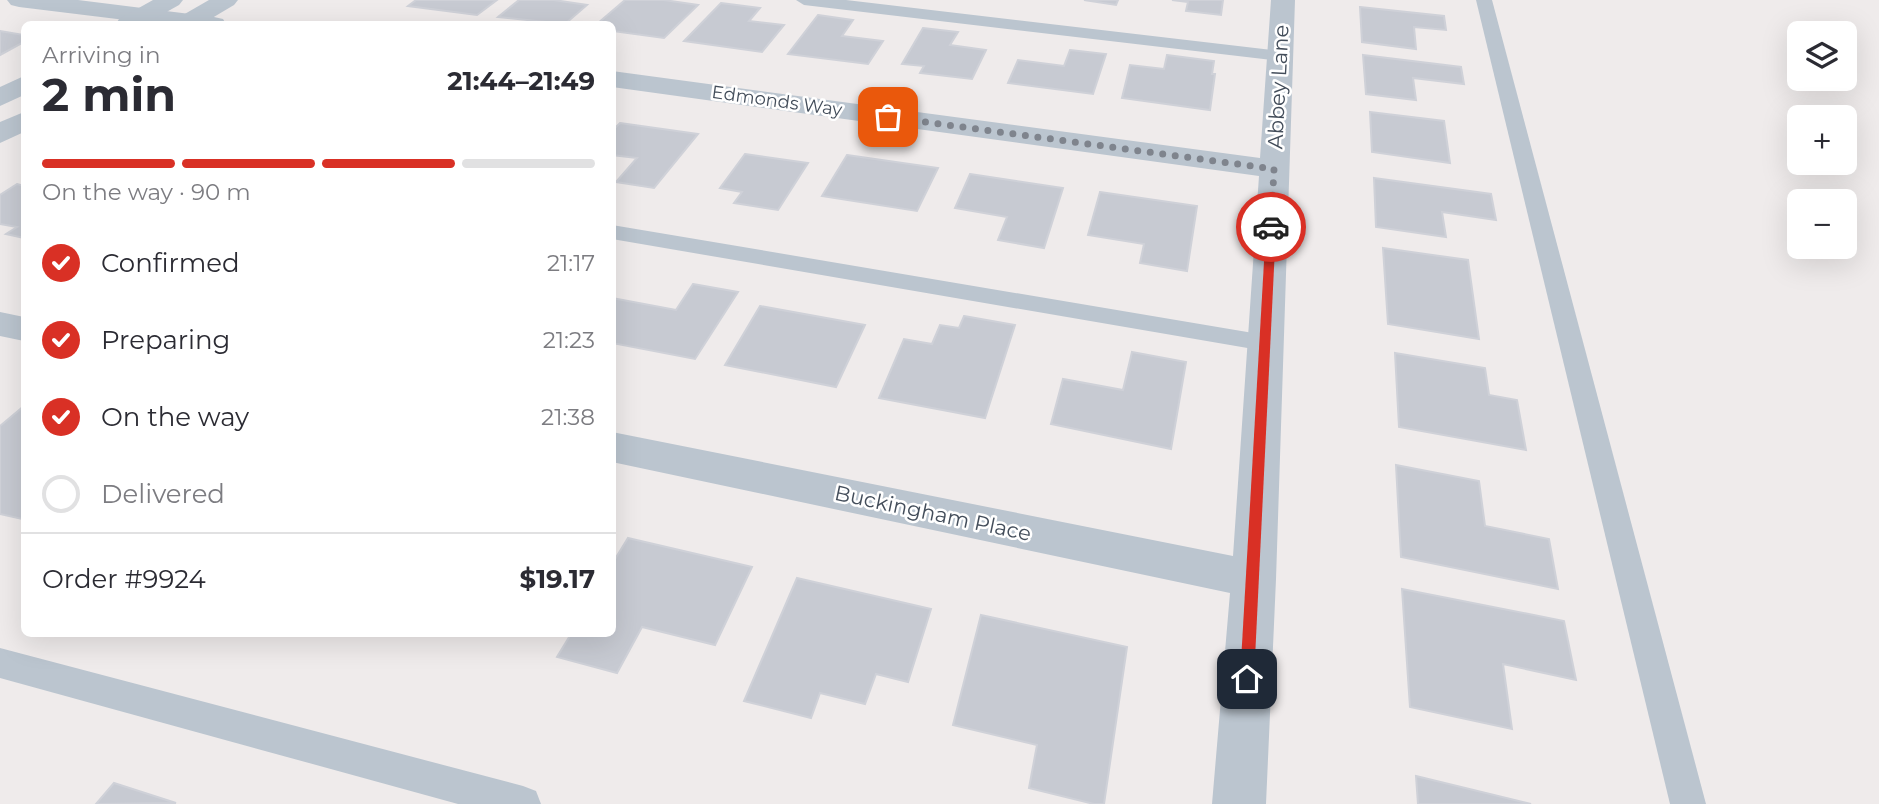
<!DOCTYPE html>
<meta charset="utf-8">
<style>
:root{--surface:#fff;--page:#f2f2f3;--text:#2b2b33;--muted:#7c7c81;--line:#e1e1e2;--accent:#d93025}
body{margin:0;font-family:Montserrat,sans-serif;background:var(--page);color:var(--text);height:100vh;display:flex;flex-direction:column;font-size:26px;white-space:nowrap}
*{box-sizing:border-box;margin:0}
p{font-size:23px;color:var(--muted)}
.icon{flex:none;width:38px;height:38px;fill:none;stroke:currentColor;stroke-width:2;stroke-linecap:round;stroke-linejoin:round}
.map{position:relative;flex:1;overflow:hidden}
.drawer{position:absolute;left:21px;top:21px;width:595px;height:616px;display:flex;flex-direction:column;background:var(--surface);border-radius:10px;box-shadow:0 7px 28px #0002}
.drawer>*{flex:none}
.tools{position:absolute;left:1787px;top:21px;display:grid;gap:14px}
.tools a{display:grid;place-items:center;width:70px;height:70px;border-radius:10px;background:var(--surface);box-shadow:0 7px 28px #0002;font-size:35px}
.pin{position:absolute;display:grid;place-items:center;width:60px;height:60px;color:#fff;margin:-30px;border-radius:14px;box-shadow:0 4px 10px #0006}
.courier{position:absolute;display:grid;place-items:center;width:70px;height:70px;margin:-35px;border:5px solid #d93025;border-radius:50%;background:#fff;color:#222;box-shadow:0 2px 9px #0007}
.headline em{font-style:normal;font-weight:700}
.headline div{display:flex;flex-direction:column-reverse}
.headline{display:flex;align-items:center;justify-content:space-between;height:119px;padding:0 21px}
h1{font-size:46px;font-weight:700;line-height:52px}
.bar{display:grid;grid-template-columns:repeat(4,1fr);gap:10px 7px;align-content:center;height:84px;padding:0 21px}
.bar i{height:9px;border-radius:5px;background:var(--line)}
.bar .active{background:var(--accent)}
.bar p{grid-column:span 4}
.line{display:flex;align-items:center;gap:18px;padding:0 21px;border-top:2px solid var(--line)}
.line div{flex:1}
ol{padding:0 21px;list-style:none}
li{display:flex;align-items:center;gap:21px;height:77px}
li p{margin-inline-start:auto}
li .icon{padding:7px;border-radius:50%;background:var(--accent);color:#fff;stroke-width:4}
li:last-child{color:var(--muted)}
li i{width:38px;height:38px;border:4px solid var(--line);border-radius:50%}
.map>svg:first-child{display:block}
</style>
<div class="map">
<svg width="1879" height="804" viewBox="0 0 1879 804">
<rect width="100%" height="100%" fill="#efebeb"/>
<g fill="#c7cad2" stroke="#cfd1d8" stroke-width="2">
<polygon points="416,0 497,0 477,15 408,6"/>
<polygon points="519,0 554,0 587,5 565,24 498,17"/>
<polygon points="625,0 664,0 698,5 664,38 612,31 612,24 597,24"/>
<polygon points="1084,0 1118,0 1116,5"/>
<polygon points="1172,0 1223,0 1221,15 1186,11 1188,2"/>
<polygon points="721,3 760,8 749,21 784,25 762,52 684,41"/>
<polygon points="1360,7 1444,16 1446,30 1414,27 1416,49 1362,42"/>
<polygon points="818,15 853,20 842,36 883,41 868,64 788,54"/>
<polygon points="923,28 958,32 950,45 986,50 972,79 920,73 924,66 902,64"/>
<polygon points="0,31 24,35 24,42 0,55"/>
<polygon points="1070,50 1106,54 1093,94 1008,83 1018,60 1064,66"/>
<polygon points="1167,55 1214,61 1212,74 1215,74 1210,110 1122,98 1130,65 1164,69"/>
<polygon points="1363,55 1461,67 1464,84 1413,78 1416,100 1366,94"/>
<polygon points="1370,112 1444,121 1450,163 1372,152"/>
<polygon points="620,123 698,134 654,188 616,182 637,158 612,155 612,131"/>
<polygon points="745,154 808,163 778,210 734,203 742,192 720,188"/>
<polygon points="847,155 938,168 917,211 822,196"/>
<polygon points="970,174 1063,188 1044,248 998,240 1007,217 955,208"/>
<polygon points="1374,178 1491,194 1496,220 1442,212 1446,237 1376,227"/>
<polygon points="17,184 24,186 24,238 6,234 17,227 0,224 0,195"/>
<polygon points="1100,192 1197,206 1187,271 1140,263 1144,244 1088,235"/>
<polygon points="1383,248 1468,260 1479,339 1388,324"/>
<polygon points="693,284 738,292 695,359 612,343 612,298 676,310"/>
<polygon points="760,306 865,325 836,387 725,365"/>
<polygon points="964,316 1015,325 985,418 879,398 904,339 932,344 940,325 959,328"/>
<polygon points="1132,352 1186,362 1171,449 1051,424 1063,379 1123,390"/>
<polygon points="1395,353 1485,368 1489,395 1517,400 1526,450 1399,427"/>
<polygon points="24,406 24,517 22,519 0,514 0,426"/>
<polygon points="1396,465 1479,481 1485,526 1549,539 1558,589 1401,557"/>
<polygon points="628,538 752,567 715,645 642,627 617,673 557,657 571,634 612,634 612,564"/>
<polygon points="797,578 931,609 908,682 876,674 865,704 820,693 811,718 744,701"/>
<polygon points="1402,589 1564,621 1576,680 1503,664 1512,729 1410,707"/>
<polygon points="981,615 1127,647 1104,804 1094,804 1029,788 1037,745 953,725"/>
<polygon points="1416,776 1531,804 1418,804"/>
<polygon points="114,783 176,803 96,804"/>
</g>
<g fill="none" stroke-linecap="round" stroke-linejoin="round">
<g fill="#bbc5cf" fill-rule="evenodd">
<polygon points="796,0 846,0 1280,51 1289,56 1280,61 804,5"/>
<polygon points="1476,0 1492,0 1706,804 1670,804"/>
<polygon points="612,225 1265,335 1274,337 1277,343 1274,349 1265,351 612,239"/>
<polygon points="0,648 523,786 536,791 541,804 458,804 0,678"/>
</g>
<g fill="#bbc5cf" fill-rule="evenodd">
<polygon points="7,0 78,0 214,17 223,19 226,24 158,24 19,7 11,5"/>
<polygon points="1271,0 1295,0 1276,579 1266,804 1212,804 1230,593 612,462 612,432 1233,556 1259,176 612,87 612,71 1260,158"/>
<polygon points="0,312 24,317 24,341 0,336"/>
</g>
<g fill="#bbc5cf" fill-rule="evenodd">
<polygon points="153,0 183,0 179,5 145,24 116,24 119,19"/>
<polygon points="209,0 238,0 234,5 202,24 173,24 176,19"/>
<polygon points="24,76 24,95 0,106 0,87"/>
<polygon points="24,112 24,132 0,143 0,122"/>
</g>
</g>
<polygon fill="#d93025" points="1271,224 1276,227 1254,679 1247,686 1240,679 1266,227"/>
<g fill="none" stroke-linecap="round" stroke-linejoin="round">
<polyline stroke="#7f848d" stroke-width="7" stroke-dasharray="0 12.6" points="888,117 1274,169 1271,227"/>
</g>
<g text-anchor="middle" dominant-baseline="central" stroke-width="5" stroke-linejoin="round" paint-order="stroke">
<g font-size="18" fill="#434d5a" stroke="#fff">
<text transform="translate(777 101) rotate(8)">Edmonds Way</text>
</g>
<g font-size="21" fill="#434d5a" stroke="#fff">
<text transform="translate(1278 87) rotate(-87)">Abbey Lane</text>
<text transform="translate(933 513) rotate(12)">Buckingham Place</text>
</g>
</g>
</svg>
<div class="tools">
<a><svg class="icon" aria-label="layers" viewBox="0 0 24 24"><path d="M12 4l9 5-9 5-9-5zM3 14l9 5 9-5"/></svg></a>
<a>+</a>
<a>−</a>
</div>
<div class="pin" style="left:888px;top:117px;background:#ea580c"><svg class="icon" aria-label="bag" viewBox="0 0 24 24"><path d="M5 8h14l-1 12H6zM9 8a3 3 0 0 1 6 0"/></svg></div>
<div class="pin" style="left:1247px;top:679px;background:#1f2937"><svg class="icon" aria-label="home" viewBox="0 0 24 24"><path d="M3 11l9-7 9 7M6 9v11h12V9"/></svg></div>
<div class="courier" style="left:1271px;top:227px"><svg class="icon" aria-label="car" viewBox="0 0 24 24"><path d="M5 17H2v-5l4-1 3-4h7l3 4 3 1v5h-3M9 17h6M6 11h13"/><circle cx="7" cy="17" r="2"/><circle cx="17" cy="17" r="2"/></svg></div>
<section class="drawer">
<div class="headline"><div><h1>2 min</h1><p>Arriving in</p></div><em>21:44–21:49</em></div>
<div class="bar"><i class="active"></i><i class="active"></i><i class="active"></i><i></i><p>On the way · 90 m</p></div>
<ol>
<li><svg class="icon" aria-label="check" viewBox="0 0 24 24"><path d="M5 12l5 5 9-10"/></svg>Confirmed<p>21:17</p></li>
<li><svg class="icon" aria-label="check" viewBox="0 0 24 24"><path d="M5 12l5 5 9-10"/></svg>Preparing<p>21:23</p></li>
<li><svg class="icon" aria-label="check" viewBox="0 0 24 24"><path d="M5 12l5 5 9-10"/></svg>On the way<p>21:38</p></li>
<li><i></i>Delivered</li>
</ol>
<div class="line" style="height:91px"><div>Order #9924</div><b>$19.17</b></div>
</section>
</div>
